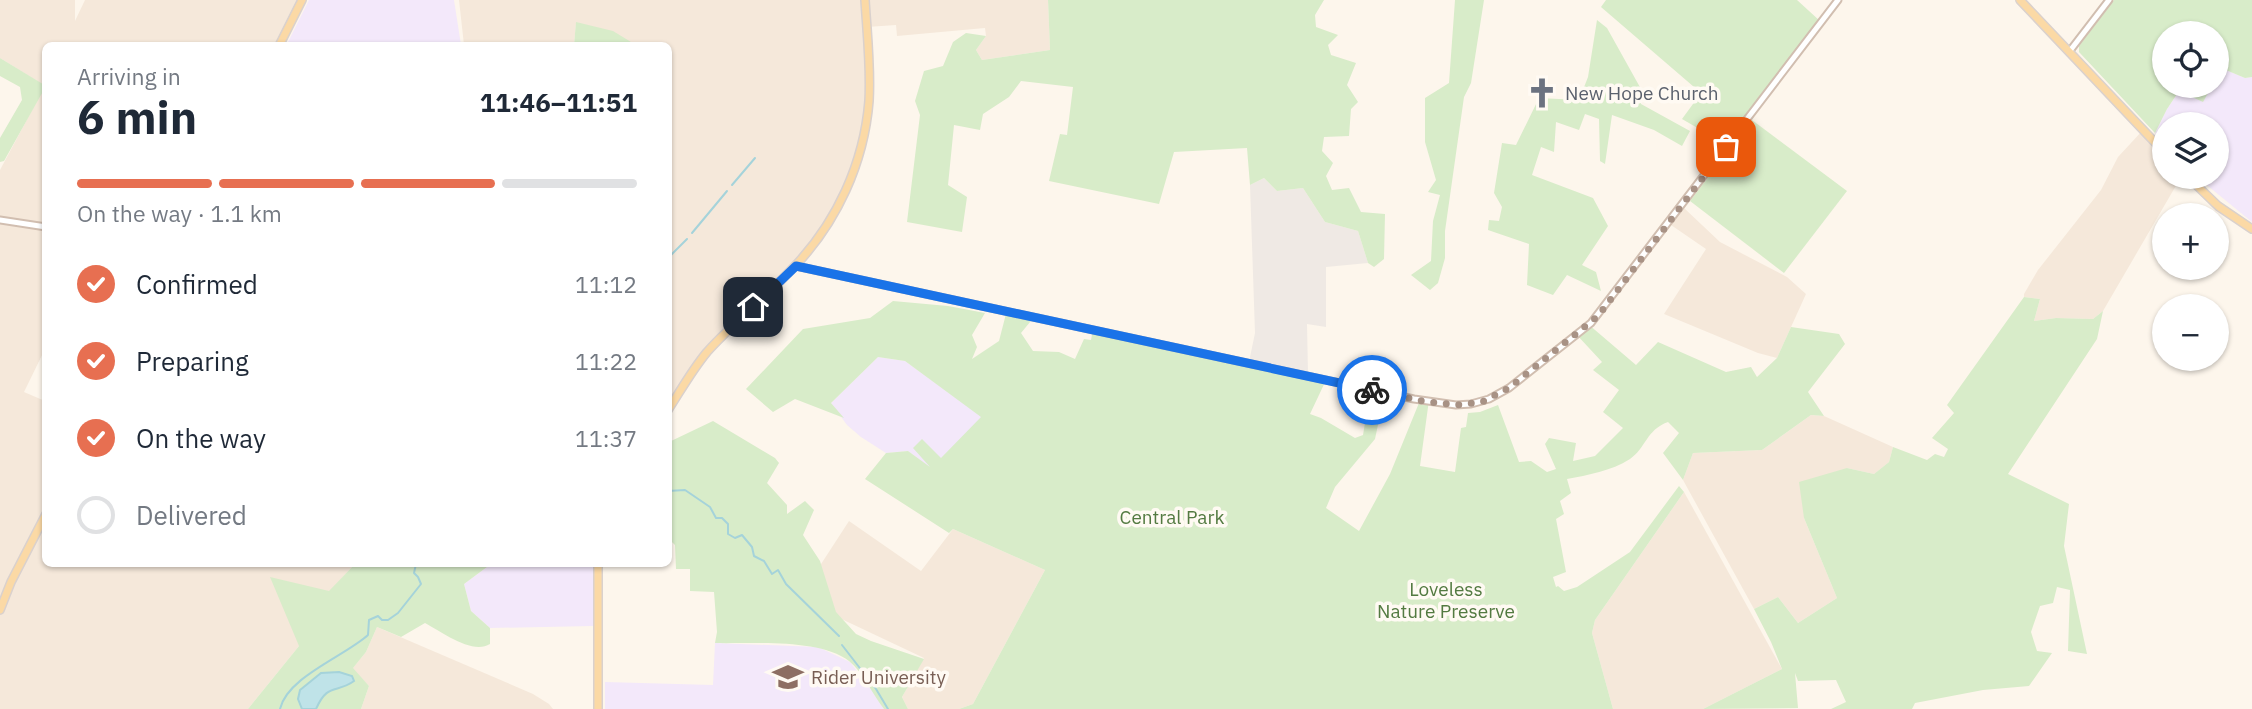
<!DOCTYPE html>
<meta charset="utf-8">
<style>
:root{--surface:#fff;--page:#f6f6f7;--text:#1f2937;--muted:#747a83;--line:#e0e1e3;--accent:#e76f51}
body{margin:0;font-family:"IBM Plex Sans",sans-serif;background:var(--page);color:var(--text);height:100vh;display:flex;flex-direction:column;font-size:26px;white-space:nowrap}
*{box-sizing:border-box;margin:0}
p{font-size:23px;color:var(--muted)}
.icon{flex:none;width:38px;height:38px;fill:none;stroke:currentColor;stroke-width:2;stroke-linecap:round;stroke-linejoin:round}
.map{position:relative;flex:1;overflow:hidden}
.drawer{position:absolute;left:42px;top:42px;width:630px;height:525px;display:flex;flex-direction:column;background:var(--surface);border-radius:10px;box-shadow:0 2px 5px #0004}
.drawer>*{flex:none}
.controls{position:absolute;left:2152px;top:21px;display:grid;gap:14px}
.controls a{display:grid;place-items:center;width:77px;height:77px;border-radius:50%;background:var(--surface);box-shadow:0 2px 5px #0004;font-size:35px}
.pin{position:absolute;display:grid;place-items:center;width:60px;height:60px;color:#fff;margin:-30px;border-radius:14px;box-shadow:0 4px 10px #0006}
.courier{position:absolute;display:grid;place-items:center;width:70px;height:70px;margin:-35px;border:5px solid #1a73e8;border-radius:50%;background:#fff;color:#222;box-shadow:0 2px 9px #0007}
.summary em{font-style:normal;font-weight:800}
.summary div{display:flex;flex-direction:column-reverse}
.summary{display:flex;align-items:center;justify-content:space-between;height:119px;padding:0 35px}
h1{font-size:46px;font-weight:800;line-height:52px}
.bar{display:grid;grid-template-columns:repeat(4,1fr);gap:10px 7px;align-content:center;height:84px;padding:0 35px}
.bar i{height:9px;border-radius:5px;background:var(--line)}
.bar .selected{background:var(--accent)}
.bar p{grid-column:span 4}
ol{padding:0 35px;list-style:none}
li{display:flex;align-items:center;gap:21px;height:77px}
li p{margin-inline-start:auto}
li .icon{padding:7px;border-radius:50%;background:var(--accent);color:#fff;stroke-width:4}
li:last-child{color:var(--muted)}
li i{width:38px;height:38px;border:4px solid var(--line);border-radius:50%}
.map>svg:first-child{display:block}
</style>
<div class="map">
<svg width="2252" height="709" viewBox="0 0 2252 709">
<rect width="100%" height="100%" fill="#fdf6ec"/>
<g fill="#f5e8da">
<polygon points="0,0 75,0 75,21 85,0 302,0 279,45 46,46 45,86 0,58"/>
<polygon points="459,0 1048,0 1050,50 982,60 976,50 986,36 985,28 897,36 896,25 867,27 869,72 865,129 856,164 818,239 716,342 669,410 668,46 629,45 631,42 576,23 574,45 464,45"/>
<polygon points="45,86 45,349 24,392 45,401 45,505 0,597 0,170"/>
<polygon points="2143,130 2165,153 2165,177 2181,177 2103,311 2093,319 2056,318 2034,321 2040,299 2024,297 2024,294 2038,270 2101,190 2118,157"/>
<polygon points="1684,208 1720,242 1787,277 1806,294 1777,358 1758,353 1664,314 1706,249 1671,225"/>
<polygon points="1811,415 1824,416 1893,447 1889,462 1874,474 1847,468 1804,518 1837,598 1798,623 1778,597 1754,609 1683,480 1693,453 1762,450"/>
<polygon points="1684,492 1782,669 1703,709 1613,709 1592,633 1595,620"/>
<polygon points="45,514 46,564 355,564 330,591 299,646 248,709 0,709 0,611"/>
<polygon points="849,521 921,571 953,529 1045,570 973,704 959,709 908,709 902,697 924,658 833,615 812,578"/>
<polygon points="377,627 533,694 549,704 553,709 361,709 369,686 352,669 366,652"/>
</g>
<polygon fill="#efe9e4" points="1264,178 1277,191 1303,188 1325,222 1358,231 1368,263 1326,267 1326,327 1307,324 1308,374 1249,362 1255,333 1250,185"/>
<g fill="#f3e8fa">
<polygon points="309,0 454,0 461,45 286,46"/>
<polygon points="2221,68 2245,78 2252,77 2252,222 2197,177 2217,177 2217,124 2165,124 2165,143 2155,133 2167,109 2180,90 2203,101 2212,86 2217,86 2217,75"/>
<polygon points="878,357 905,361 982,417 932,469 908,451 886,453 861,437 847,425 831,403"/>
<polygon points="491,564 594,564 593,626 490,628 471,611 464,584"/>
<polygon points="715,643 818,647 850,662 878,698 884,709 605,709 605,682 713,685"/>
</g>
<g fill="#d8ecc9">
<polygon points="1048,0 1324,0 1315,15 1316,27 1338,35 1328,45 1331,55 1356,63 1347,85 1358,102 1351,109 1349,136 1324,137 1322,151 1333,163 1326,176 1332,190 1349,188 1361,212 1385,214 1384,259 1374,267 1368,263 1358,231 1325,222 1303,188 1277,191 1264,178 1250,185 1247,148 1174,152 1159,204 1049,181 1060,134 1067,135 1073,87 1021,81 1009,97 983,114 980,130 954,125 948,185 967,197 962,232 907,222 920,115 915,101 924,71 943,66 953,42 966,33 986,36 976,50 982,60 1050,50"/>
<polygon points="1455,0 1484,0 1471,83 1464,97 1445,231 1445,258 1438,283 1430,290 1411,275 1431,261 1433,221 1440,195 1428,192 1436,180 1425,142 1425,98 1449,83"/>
<polygon points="1606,0 1797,0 1820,21 1727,145 1682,119 1701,93 1601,7"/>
<polygon points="2114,0 2252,0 2252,77 2245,78 2221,68 2217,75 2217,33 2165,33 2165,86 2212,86 2203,102 2179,91 2167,109 2155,133 2079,52 2079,46"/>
<polygon points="1597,20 1607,28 1641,89 1641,104 1690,131 1682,146 1654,130 1612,115 1605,164 1600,161 1599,119 1585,114 1579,130 1556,122 1554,152 1541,147 1532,175 1593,198 1608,226 1582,265 1596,272 1601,291 1567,275 1553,295 1527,285 1529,244 1488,230 1489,220 1499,221 1502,207 1494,193 1502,143 1516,145 1539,98 1579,100 1588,77"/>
<polygon points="576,22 613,31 631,42 629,45 574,45"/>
<polygon points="0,58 46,86 4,161 0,162 0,138 22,100 20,87 0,76"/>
<polygon points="1752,120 1847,191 1784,273 1690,201"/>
<polygon points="2024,297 2040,299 2034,321 2056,318 2093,319 2103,311 2097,339 2008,474 2069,504 2064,546 2087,654 2068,651 2070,590 2057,587 2053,603 2040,606 2031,632 2037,651 2052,653 2029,686 1983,690 1915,703 1912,709 1831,709 1846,702 1836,680 1798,681 1795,673 1798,708 1703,709 1782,669 1771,642 1754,609 1778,597 1798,623 1837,598 1804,518 1799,482 1847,468 1874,474 1889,462 1893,447 1927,460 1935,454 1944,457 1948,449 1932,438 1954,413 1947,405"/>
<path d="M893 301 948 306 985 313 972 335 977 347 972 359 999 341 1007 310 1035 316 1021 333 1033 351 1059 352 1075 359 1084 339 1091 340 1093 329 1327 378 1310 414 1321 418 1355 438 1363 435 1366 417 1379 420 1375 439 1335 487 1326 508 1359 531 1390 474 1421 398 1429 400 1420 466 1455 472 1461 428 1466 427 1468 413 1480 412 1498 405 1519 462 1531 461 1547 472 1556 469 1545 444 1549 438 1576 443 1573 461 1595 456 1623 428 1603 412 1619 390 1593 370 1602 362 1576 334 1588 324 1636 365 1658 342 1726 372 1751 367 1757 377 1777 358 1791 327 1839 334 1845 344 1808 392 1824 416 1811 415 1762 450 1693 453 1683 480 1663 453 1679 433 1668 422C1646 430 1646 448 1630 459 1611 471 1588 475 1567 479L1571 493 1560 501 1564 514 1556 519 1566 572 1553 577 1556 587 1558 586 1564 591 1577 587 1630 552 1679 486 1684 492 1595 620 1592 633 1613 709H959L973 704 1045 570 953 529 949 533 865 479 886 453 908 451 930 467 913 448 922 439 941 458 981 417 905 361 878 357 831 403 844 418 795 399 773 412 746 389 803 329 870 318Z"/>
<path d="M713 421 775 458 779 463 767 483 787 505V514L805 501 814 510 803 535 820 561 836 612 856 634 871 641 924 659 902 697 908 709H884C872 694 864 673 849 661 819 638 751 644 715 643L717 632 714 592 690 591V569H676L675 545 668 538 669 442Z"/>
<path d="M355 564H491L464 584 471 611 490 628V644C472 655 442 632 425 623L401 637 377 627 366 652 353 668 369 686 361 709H248L299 646 270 577 329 591Z"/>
</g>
<path fill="#bfe3e8" stroke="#a5d3da" stroke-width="2" d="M339 672 352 676 354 681C336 694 328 682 316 709H302L298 699 300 690 321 673Z"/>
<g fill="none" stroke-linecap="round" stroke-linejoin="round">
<g stroke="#a5d3da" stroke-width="2">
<polyline points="732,185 755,158"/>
<polyline points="692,233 727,191"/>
<polyline points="668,258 687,239"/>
<polyline points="668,491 685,490 710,507 716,518 722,518 728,524 728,534 735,538 742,535 752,547 754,556 764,561 772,574 778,570 786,584 839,636"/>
<polyline points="842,645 876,689 888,709"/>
<path d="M280 709C287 677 345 656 368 635L369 620 378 616 382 620H388L398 613 421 584 418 577 414 573 416 564"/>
</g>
<g stroke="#d1beb0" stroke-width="9">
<g id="minor">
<polyline points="2069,52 2109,0"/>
<polyline points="0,220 46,227"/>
<polyline points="796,266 1414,399 1456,405 1471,404 1489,399 1509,388 1591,323 1838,0"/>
</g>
</g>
<g stroke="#dad1cd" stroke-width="10">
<g id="major">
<polyline points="2020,0 2165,153"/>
<polyline points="279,46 302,0"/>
<polyline points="2188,177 2218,206 2252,229"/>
<path d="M668 410C681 390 692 370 707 352 734 322 766 297 794 267 837 222 864 163 869 101 871 67 867 33 865 0"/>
<polyline points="0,610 11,582 46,514"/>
<polyline points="598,709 598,564"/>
</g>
</g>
<use href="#minor" stroke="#fff" stroke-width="5"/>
<use href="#major" stroke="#fbd9a5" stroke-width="7"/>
</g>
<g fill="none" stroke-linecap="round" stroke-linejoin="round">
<polyline stroke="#a89285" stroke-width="7" stroke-dasharray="0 12.6" points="1372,390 1422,401 1456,405 1482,402 1509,388 1598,316 1726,147"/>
<polyline stroke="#1a73e8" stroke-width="9" points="753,307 796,266 1372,390"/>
</g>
<defs>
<g id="church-bare" transform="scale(2.415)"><path d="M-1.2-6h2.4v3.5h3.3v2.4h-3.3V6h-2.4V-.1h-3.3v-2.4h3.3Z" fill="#6b7280" stroke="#fffaf3" stroke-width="2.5" paint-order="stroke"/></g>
<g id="university-bare" transform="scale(2.415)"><path d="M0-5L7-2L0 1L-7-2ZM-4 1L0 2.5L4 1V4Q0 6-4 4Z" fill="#8d6e63" stroke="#fffaf3" stroke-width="2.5" paint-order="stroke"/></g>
</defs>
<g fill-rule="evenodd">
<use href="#church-bare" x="1542" y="93"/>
<use href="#university-bare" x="788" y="677"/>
</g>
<g text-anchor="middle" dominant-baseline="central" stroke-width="7" stroke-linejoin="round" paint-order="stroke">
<g font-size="19" fill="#5b616d" stroke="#fffaf3" text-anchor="start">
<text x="1565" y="93">New Hope Church</text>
</g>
<g font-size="19" fill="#537a41" stroke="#fffaf3">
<text x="1172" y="517">Central Park</text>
<text x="1446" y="589">Loveless<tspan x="1446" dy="22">Nature Preserve</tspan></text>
</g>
<g font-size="19" fill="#785e54" stroke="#fffaf3" text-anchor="start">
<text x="811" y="677">Rider University</text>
</g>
</g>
</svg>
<div class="controls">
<a><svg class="icon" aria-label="locate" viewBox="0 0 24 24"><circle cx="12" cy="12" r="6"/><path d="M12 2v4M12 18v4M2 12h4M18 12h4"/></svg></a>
<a><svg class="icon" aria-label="layers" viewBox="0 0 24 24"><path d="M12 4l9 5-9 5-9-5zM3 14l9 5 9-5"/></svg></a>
<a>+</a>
<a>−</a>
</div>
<div class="pin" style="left:1726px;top:147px;background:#ea580c"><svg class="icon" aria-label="bag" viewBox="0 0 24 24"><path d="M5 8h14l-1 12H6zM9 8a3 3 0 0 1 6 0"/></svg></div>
<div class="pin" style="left:753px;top:307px;background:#1f2937"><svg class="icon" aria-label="home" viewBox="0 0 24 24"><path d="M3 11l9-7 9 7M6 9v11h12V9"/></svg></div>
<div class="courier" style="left:1372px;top:390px"><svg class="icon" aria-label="bike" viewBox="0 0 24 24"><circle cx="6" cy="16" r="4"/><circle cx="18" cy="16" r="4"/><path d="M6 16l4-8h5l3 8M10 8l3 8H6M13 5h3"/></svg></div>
<section class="drawer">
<div class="summary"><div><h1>6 min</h1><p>Arriving in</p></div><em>11:46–11:51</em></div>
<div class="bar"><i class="selected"></i><i class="selected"></i><i class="selected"></i><i></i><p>On the way · 1.1 km</p></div>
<ol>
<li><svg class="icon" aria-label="check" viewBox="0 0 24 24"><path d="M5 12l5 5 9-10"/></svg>Confirmed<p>11:12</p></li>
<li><svg class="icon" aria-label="check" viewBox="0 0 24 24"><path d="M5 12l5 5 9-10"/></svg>Preparing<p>11:22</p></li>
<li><svg class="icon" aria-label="check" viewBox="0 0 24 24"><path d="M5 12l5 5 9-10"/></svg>On the way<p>11:37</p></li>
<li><i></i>Delivered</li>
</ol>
</section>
</div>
